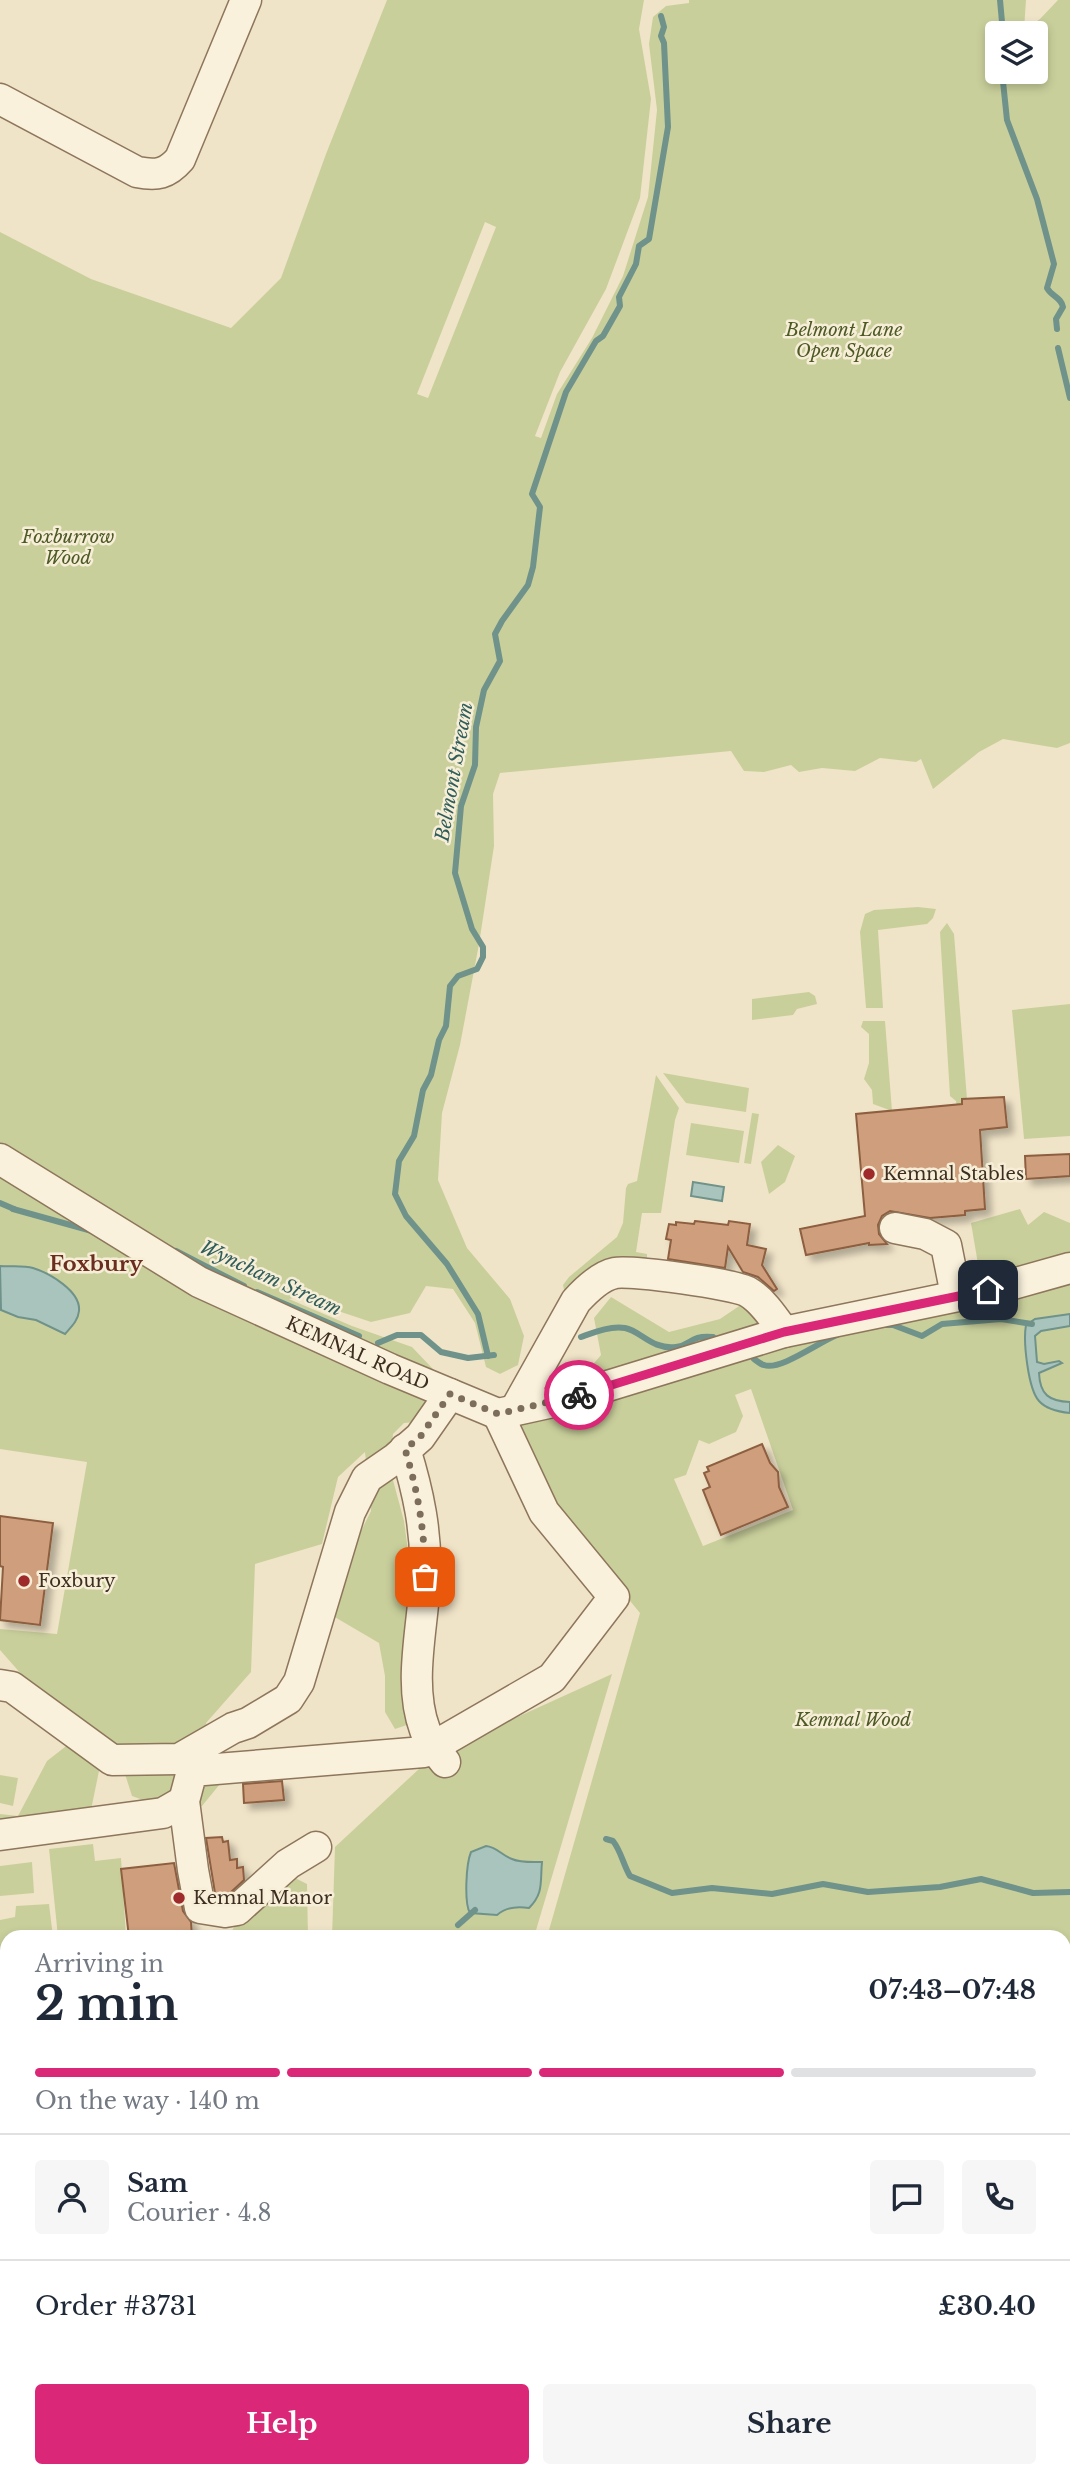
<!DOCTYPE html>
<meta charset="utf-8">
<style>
:root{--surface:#fff;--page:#f6f6f7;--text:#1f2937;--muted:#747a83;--line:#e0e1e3;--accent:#db2777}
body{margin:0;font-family:"Libre Baskerville",serif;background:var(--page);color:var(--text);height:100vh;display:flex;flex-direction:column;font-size:26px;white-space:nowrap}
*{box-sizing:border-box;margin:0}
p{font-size:23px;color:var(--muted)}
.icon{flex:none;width:38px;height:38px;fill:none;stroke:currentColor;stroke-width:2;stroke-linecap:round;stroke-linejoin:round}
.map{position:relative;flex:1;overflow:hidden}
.panel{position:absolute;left:0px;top:1930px;width:1071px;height:548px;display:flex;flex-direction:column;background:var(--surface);border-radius:21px 21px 0 0;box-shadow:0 4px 10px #0003}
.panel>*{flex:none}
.tools{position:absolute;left:985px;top:21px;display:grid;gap:14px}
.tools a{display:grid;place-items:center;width:63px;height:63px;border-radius:7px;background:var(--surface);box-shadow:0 4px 10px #0003;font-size:35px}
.pin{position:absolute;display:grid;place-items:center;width:60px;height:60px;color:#fff;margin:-30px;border-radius:14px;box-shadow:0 4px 10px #0006}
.courier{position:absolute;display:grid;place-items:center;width:70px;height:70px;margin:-35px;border:5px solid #db2777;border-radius:50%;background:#fff;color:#222;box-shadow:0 2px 9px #0007}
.headline em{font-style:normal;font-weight:700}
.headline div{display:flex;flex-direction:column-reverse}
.headline{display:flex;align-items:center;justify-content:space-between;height:119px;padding:0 35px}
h1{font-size:46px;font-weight:700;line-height:52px}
.bar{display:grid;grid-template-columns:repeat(4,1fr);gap:10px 7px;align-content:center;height:84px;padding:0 35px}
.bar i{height:9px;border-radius:5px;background:var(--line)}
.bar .selected{background:var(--accent)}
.bar p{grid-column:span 4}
.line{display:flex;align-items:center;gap:18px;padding:0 35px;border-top:2px solid var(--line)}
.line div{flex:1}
.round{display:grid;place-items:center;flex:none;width:74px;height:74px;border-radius:7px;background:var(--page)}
.button{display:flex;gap:14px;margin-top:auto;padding:14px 35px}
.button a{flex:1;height:80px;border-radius:7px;background:var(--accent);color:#fff;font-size:28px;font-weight:700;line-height:80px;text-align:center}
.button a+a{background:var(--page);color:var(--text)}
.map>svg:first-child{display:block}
</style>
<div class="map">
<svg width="1070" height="2477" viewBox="0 0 1070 2477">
<defs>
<filter id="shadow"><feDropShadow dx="6" dy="6" stdDeviation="3.5" flood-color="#0004"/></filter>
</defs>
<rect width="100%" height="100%" fill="#f0e4c8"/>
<g fill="#c9cf9b" fill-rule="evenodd">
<path d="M387 0H644L639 29 651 99 640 198 606 289 560 372 535 436 541 438 557 394 592 338 623 276 648 197 657 110 649 44 653 17 666 6 689 3V0H1026L1024 30 1040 19 1058 0H1070V743L1057 748 1003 739 979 752 933 789 921 759 916 762 880 758 855 771 822 768 799 772 791 765 764 772 744 771 731 751 500 773 493 794 494 846 479 944 460 1045 442 1113 438 1180 467 1248 510 1299 524 1336 518 1365 500 1374 486 1367 475 1323 453 1289 426 1286 410 1313 371 1322 317 1304 306 1295 289 1299 352 1326 412 1347 433 1369 434 1402 428 1421 404 1423 393 1434 390 1469 404 1521 411 1573 410 1724 395 1729 385 1712V1676L379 1643 333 1616 352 1549 371 1511 365 1452 338 1477 322 1544 255 1564 251 1672 206 1723 220 1784 202 1806 162 1807 132 1796 124 1771 37 1692 0 1650V1629L57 1634 87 1462 0 1449V232L91 279 231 328 281 278 326 154ZM998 33H1036V72H998ZM485 222 496 227 428 398 417 394Z"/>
<polygon points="918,907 936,909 933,918 927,924 878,930 883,1008 866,1008 860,932 865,914 874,910"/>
<polygon points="947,923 954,934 967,1099 962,1099 967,1175 956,1101 950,1096 940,932"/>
<polygon points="809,992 815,996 817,1004 797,1009 793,1015 752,1020 752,999"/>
<polygon points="1070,1004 1070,1136 1024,1139 1012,1010"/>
<polygon points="863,1021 885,1021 892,1111 873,1104 872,1090 864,1079 869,1063 869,1034 861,1027"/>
<polygon points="663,1073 749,1088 746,1112 686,1103"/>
<polygon points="656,1075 679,1108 675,1120 661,1213 642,1213 636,1252 647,1254 647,1258 655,1259 653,1271 566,1300 563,1285 569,1277 617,1237 623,1223 626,1188 628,1184 637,1181"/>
<polygon points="752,1113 759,1114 751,1164 744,1163"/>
<polygon points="691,1123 744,1131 739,1163 686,1155"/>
<polygon points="778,1145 795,1156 785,1182 769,1194 761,1162"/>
<path d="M1020 1209 1028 1225 1044 1212 1070 1223V2321L1064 2323V1937H547L640 1613 492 1434 550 1415 601 1355 594 1318 611 1297 669 1332 720 1319 748 1300 782 1341 986 1280 978 1264 971 1223ZM751 1389 793 1510 703 1546 674 1479 686 1475 699 1440 709 1444 736 1432 743 1416 735 1395Z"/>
<polygon points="612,1674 534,1937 332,1937 335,1847 434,1755"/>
<polygon points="70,1743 100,1766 91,1810 0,1837 0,1814 18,1816 47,1761"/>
<polygon points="0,1775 18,1778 13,1806 0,1803"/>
<polygon points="93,1844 95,1861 121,1858 126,1937 58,1937 49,1849"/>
<polygon points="32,1862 34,1893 0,1896 0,1866"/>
<polygon points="293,1877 307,1884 308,1937 232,1937 232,1931 235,1925"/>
<polygon points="49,1904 53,1937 7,1937 7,2097 0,2097 0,1920 15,1917 16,1906"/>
<polygon points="7,2231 7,2471 495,2471 495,2477 0,2477 0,2233"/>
<polygon points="1064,2434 1070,2438 1070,2477 970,2477 972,2471 1064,2471"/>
<polygon points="514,2471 765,2471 757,2477 513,2477"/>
</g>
<g fill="#a9c4bc" stroke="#6f938a" stroke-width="2">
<polygon points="693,1182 724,1187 722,1201 691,1196"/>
<path d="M0 1266C11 1267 23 1265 33 1268 49 1273 81 1291 79 1311 78 1321 71 1327 65 1334L36 1320 18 1317 1 1310Z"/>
<path d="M1070 1314V1326L1041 1331 1035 1336 1037 1362 1044 1364 1059 1361 1062 1363 1039 1373C1040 1395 1049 1401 1070 1402V1413C1060 1412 1046 1409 1039 1401 1028 1389 1023 1341 1026 1325L1035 1319Z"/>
<path d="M486 1846C497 1847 501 1855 512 1859 521 1863 532 1862 542 1862 540 1882 544 1893 529 1908 517 1906 506 1907 497 1915L470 1913C464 1903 466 1864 471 1852Z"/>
</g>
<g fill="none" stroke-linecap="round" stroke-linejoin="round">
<g stroke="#6f938a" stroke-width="6">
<polyline points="1000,0 1003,33"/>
<path d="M1002 72 1007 120 1037 199 1054 264 1047 288C1052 297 1061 297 1063 307L1056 319 1057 329"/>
<polyline points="1058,348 1070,398"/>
<polyline points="0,1203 14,1209"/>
<polyline points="13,1209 92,1231"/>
<polyline points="176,1251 244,1286"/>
<polyline points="257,1292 359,1336"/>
<polyline points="885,1325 893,1325 922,1336 942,1324 1001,1319 1032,1324"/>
<path d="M581 1337C595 1332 609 1326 625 1328 641 1331 652 1350 676 1347 692 1345 689 1335 713 1337"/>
<polyline points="378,1343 397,1335 421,1335 441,1352 468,1358 494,1355"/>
<polyline points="488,1356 478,1314 447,1264 406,1216 395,1194 399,1161 414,1136 423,1090 431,1075 439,1040 446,1026 450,986 458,976 477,969 483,957 483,947 472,929 455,873 461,806 475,765 476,727 484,690 500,661 495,634 502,621 528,585 533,567 540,507 532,494 566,392 596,341 603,336 620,306 619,297 636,264 639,246 649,239 668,127 664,43 661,36 664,27 661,16"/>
<path d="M754 1359C757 1361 760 1364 764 1365 780 1371 819 1342 837 1335"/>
<path d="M606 1839 613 1841C621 1851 623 1864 630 1876L672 1893 712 1888 772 1894 823 1884 868 1892 940 1887 981 1879 1033 1893 1070 1892"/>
<polyline points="458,1925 475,1910"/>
</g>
</g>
<g fill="#cf9f7d" stroke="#8d5f41" stroke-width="2" filter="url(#shadow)">
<polygon points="1004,1097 1007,1127 980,1130 985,1209 965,1211 965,1215 930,1218 890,1211 882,1216 878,1225 879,1234 887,1244 869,1245 869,1243 806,1255 800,1229 865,1216 856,1114 962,1104 962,1099"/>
<polygon points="1070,1154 1070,1176 1026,1179 1025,1156"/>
<polygon points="695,1221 728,1225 729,1221 750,1224 747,1245 766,1249 762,1265 777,1289 774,1291 758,1277 743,1272 728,1247 725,1268 668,1259 671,1240 666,1239 669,1224 676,1225 676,1222 694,1224"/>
<polygon points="762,1444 770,1463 778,1472 779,1487 788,1507 721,1535 703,1490 710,1487 704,1473 709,1471 707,1467"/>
<polygon points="0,1516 53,1523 40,1625 0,1620 3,1567 0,1566"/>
<polygon points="282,1781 284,1800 244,1803 243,1784"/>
<polygon points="222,1837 223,1842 228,1841 230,1860 237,1859 237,1868 243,1867 244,1880 230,1893 221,1894 215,1893 206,1838"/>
<polygon points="174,1863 183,1911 191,1922 192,1937 129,1937 121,1869"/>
</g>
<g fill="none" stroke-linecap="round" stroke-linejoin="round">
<g stroke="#8d765c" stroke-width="33">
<g id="minor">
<path d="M0 99 137 172C157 176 167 174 180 159L246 0"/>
<path id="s1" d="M0 1159 199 1282 390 1369 498 1414 562 1400 784 1332 1006 1286 1070 1268"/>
<polyline points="895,1228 925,1234 946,1245 956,1295"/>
<path d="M515 1410 576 1301C586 1290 600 1276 615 1273 631 1270 735 1284 748 1292 762 1300 774 1318 784 1332"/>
<path d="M405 1449C418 1491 427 1532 425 1576 424 1625 407 1682 425 1730 429 1742 437 1752 445 1762"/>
<polyline points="0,1685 12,1687 112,1760 179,1759 233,1728 248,1723 288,1699 299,1682 350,1512 367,1478 396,1458 420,1437 450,1394"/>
<polyline points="0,1835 163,1813 184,1801"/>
<polyline points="316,1847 288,1864 237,1910 225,1912 200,1908 193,1870 184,1801 192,1771 424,1752 552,1678 614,1597 544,1512 498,1414"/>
<polyline points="0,2198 7,2199"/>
<polyline points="1064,2428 1070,2432"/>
<polyline points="810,2477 815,2471"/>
</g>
</g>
<use href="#minor" stroke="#faf1dc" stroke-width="30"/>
</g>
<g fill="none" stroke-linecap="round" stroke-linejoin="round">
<path stroke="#7c6e5b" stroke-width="7" stroke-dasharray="0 12.6" d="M425 1577C425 1532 418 1492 405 1449L420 1437 450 1394 498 1414 579 1395"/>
<polyline stroke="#db2777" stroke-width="9" points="579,1395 784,1332 988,1290"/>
</g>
<g fill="#9e2a2b" stroke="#f7eed8" stroke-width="2.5">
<circle cx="869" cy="1174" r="7"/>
<circle cx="24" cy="1581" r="7"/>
<circle cx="179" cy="1898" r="7"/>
</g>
<g text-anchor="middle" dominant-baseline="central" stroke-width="5" stroke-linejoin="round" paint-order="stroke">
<g font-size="18" font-style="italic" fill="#4d5a26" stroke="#f7eed8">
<text x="844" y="330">Belmont Lane<tspan x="844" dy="21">Open Space</tspan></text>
<text x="68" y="537">Foxburrow<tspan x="68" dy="21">Wood</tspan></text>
<text x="853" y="1720">Kemnal Wood</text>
</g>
<g font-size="18" fill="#3d2e20" stroke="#f7eed8" text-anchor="start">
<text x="883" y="1174">Kemnal Stables</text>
<text x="38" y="1581">Foxbury</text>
<text x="193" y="1898">Kemnal Manor</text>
</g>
<g font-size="18" fill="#3d2e20" stroke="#f7eed8">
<text stroke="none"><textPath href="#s1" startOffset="408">KEMNAL ROAD</textPath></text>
</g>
<g font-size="19" font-style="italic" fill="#2f5d5a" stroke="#f7eed8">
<text transform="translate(454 772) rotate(-80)">Belmont Stream</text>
<text transform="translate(271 1278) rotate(25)">Wyncham Stream</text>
</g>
<g font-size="21" font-weight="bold" fill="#6b2e1e" stroke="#f7eed8">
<text x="96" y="1264">Foxbury</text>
</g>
</g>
</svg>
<div class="tools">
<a><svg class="icon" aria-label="layers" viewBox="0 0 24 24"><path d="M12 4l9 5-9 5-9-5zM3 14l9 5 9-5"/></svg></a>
</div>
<div class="pin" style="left:425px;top:1577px;background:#ea580c"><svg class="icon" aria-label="bag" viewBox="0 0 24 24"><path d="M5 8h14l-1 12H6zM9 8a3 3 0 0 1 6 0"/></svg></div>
<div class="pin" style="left:988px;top:1290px;background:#1f2937"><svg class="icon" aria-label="home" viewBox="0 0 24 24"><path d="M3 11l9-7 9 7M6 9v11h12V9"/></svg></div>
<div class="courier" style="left:579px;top:1395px"><svg class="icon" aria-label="bike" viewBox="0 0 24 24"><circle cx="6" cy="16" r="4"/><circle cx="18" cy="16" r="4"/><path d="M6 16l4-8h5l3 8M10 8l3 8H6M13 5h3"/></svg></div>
<section class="panel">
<div class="headline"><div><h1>2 min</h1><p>Arriving in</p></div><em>07:43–07:48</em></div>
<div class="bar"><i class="selected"></i><i class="selected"></i><i class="selected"></i><i></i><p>On the way · 140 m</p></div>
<div class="line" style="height:126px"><a class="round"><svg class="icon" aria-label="person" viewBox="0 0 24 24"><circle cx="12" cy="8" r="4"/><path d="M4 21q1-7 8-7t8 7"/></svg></a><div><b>Sam</b><p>Courier · 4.8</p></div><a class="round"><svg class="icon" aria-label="chat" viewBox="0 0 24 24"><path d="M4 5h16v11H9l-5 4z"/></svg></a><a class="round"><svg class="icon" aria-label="phone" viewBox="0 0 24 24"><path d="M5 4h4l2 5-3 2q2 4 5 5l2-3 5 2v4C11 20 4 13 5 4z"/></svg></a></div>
<div class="line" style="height:91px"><div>Order #3731</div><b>£30.40</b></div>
<div class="button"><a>Help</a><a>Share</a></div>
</section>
</div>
